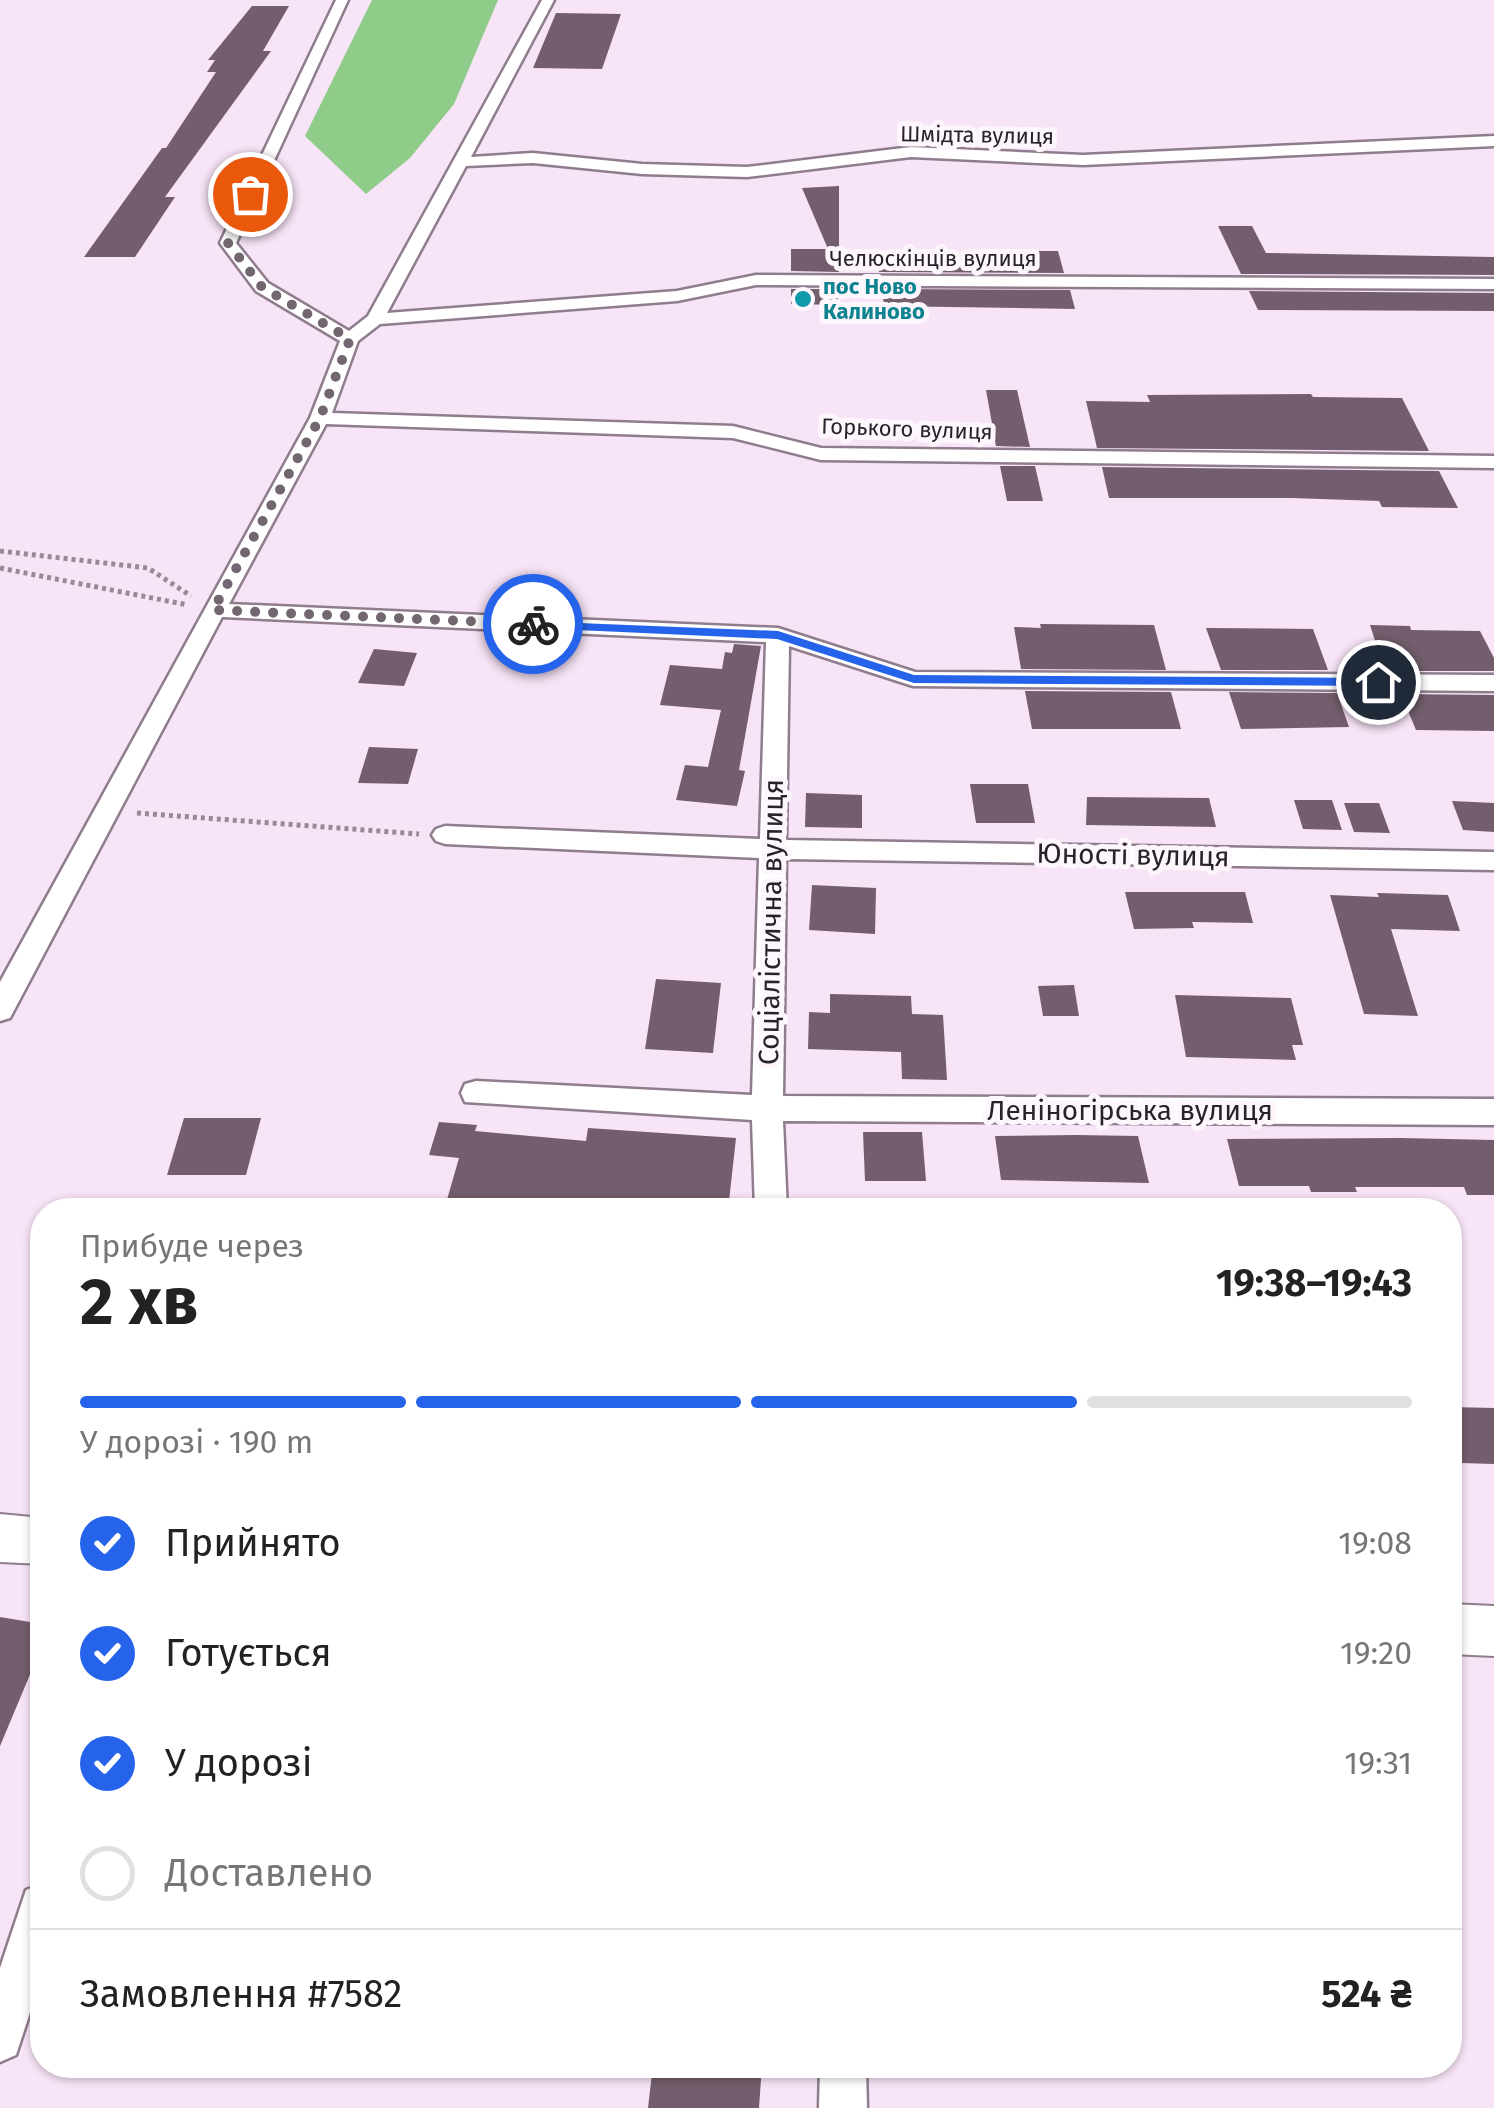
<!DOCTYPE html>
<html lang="uk">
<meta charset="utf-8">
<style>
:root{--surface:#fff;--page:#f6f6f6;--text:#222;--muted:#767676;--line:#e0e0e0;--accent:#2563eb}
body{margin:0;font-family:"Fira Sans",sans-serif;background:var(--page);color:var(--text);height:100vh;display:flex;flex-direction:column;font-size:38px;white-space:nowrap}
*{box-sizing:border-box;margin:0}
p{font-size:32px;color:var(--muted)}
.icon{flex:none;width:55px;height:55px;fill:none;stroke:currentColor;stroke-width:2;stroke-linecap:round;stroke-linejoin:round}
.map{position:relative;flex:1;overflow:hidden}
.drawer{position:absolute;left:30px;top:1198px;width:1432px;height:880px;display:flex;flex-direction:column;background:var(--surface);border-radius:40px;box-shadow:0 2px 8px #0004}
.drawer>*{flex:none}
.pin{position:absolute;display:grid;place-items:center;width:85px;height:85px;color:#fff;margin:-42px;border:5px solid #fff;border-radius:50%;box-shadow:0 2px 10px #0007}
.courier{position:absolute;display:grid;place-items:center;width:100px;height:100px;margin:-50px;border:8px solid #2563eb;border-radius:50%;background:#fff;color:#222;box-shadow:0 2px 12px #0007}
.headline em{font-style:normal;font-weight:700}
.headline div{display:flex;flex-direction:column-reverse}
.headline{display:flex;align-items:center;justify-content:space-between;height:170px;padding:0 50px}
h1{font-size:65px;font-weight:700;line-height:75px}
.bar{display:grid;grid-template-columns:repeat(4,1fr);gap:15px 10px;align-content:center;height:120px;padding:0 50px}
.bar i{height:12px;border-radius:8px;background:var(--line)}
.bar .current{background:var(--accent)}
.bar p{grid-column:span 4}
.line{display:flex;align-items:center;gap:25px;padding:0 50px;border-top:2px solid var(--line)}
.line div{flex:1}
ol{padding:0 50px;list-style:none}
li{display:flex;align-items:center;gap:30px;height:110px}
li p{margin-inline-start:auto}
li .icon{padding:10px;border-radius:50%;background:var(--accent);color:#fff;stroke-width:4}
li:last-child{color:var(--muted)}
li i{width:55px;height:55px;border:5px solid var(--line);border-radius:50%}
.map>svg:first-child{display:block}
</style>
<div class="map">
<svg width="1494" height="2108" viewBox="0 0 1494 2108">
<rect width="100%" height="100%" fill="#f8e4f7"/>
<polygon fill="#8fcb89" points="372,0 498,0 454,104 410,158 366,194 305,136"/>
<g fill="#725e6c">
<polygon points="252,6 289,6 263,51 271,51 165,197 175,197 135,257 84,257 162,148 166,148 216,72 207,72 215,60 208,60"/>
<polygon points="556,13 621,14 602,69 533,68"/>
<polygon points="839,186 839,272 791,271 791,249 828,249 802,188"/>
<polygon points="1218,226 1252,226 1266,253 1494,257 1494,275 1241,274"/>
<polygon points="1017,251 1058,251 1064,273 879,272 876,252 1018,256"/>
<polygon points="791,289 838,289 838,305 791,304"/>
<polygon points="882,289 1070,290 1075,309 884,306"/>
<polygon points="1249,291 1494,293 1494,311 1258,310"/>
<polygon points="986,390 1017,390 1030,447 996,446"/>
<polygon points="1311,394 1313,397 1402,398 1429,451 1097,448 1086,401 1150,402 1147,395"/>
<polygon points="1000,466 1035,466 1043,501 1007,501"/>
<polygon points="1102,467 1439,471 1458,508 1382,507 1379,501 1292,498 1109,498"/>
<polygon points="1040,624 1154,625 1166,670 1021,669 1014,627 1041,628"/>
<polygon points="1370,625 1410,626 1411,630 1480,631 1494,658 1494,671 1392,671 1386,656 1380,656"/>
<polygon points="1206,628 1313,629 1328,670 1221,670"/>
<polygon points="734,644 761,646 739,770 745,771 737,806 676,800 685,765 708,767 721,710 660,705 670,665 722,669 725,652 732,653"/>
<polygon points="374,649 417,653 404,686 358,683"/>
<polygon points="1025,691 1171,692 1181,729 1032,729"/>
<polygon points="1229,692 1337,693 1349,727 1241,729"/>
<polygon points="1401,694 1494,695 1494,731 1416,730"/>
<polygon points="369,747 418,749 408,784 358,783"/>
<polygon points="970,784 1028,784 1035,823 976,823"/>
<polygon points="806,793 862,795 862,828 805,827"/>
<polygon points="1087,797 1209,798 1216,827 1086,825"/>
<polygon points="1294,800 1332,800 1342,830 1303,829"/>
<polygon points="1452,801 1494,803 1494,832 1463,830"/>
<polygon points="1344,803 1379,803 1390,833 1354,832"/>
<polygon points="812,885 876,888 875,934 809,930"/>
<polygon points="1125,892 1245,892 1253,923 1192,922 1194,928 1134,929"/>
<polygon points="1377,893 1448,895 1460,931 1391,929 1418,1016 1364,1014 1330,895 1379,897"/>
<polygon points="656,979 721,983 713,1053 645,1049"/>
<polygon points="1074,985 1079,1016 1043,1016 1038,986"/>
<polygon points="830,994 911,996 912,1014 943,1015 947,1080 902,1079 901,1052 808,1049 809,1012 830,1013"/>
<polygon points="1175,995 1291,998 1303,1045 1292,1045 1296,1060 1186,1057"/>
<polygon points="184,1118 261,1118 246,1175 167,1175"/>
<polygon points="439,1122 477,1125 475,1131 586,1141 588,1128 736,1138 728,1210 444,1210 459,1158 429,1155"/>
<polygon points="863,1132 922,1132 926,1181 865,1181"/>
<polygon points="1076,1135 1138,1136 1149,1183 1001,1180 995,1136"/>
<polygon points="1400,1138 1494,1140 1494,1195 1467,1195 1464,1187 1355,1187 1357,1192 1311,1192 1309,1186 1239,1186 1227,1139"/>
<polygon points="1450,1407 1494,1408 1494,1464 1461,1463 1450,1425"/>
<polygon points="0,1617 42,1624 42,1646 0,1746"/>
<polygon points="653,2065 762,2065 759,2108 648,2108"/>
</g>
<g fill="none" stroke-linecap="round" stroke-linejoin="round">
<g stroke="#8f7c8d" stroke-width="5">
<g id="minor">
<polygon points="336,0 348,0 236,243 268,283 349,331 368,316 542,0 554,0 471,157 533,153 642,164 747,167 911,147 1083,155 1494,136 1494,146 1083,165 911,157 747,177 642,174 533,163 466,166 387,313 677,291 756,275 1494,279 1494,289 756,285 677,301 380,324 358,341 332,413 733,426 821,448 1494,456 1494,468 821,460 733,438 326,424 229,604 778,628 915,672 1494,675 1494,691 913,686 789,646 786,840 1494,852 1494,870 786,859 783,1096 1494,1099 1494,1125 783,1121 787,1210 755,1210 752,1120 465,1102 461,1093 465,1084 476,1081 752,1095 759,858 445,844 436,841 432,835 436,829 445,826 760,839 766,642 222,617 10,1018 0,1021 0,982 310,418 340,341 256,291 220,243"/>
<polygon points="42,1884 42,1976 16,2055 0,2062 0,1968 26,1890"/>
<polygon points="820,2065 866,2065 867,2108 819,2108"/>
</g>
</g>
<g stroke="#8f7c8d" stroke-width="4">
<g id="tertiary">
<polygon points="0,1514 42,1518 42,1564 0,1562"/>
<polygon points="1450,1604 1494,1606 1494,1656 1450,1654"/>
</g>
</g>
<g stroke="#988997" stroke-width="5" stroke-dasharray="4 4" stroke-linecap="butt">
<polyline points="0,551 148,568 191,596"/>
<polyline points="0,568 188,605"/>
<polyline points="137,813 419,834"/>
</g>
<use href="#minor" fill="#fff" fill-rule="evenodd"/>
<use href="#tertiary" fill="#fff" fill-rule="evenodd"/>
</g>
<polygon fill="#2563eb" points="529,621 778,631 914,675 1378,678 1384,682 1378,686 914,683 777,639 533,628 527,624"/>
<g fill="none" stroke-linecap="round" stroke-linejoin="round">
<polyline stroke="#726671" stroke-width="10" stroke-dasharray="0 18" points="250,194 228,243 262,287 350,339 320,418 213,610 533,624"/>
</g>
<circle fill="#0f9aa8" stroke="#fef6fd" stroke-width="4" cx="803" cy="299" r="10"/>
<g text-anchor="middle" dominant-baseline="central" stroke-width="10" stroke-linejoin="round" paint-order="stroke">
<g font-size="22" fill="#2a2229" stroke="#fef6fd">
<text transform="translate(977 135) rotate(1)">Шмідта вулиця</text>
<text x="933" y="258">Челюскінців вулиця</text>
<text transform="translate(907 429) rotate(2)">Горького вулиця</text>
</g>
<g font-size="22" font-weight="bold" fill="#0d838f" stroke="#fef6fd" text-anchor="start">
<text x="823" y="286">пос Ново<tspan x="823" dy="25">Калиново</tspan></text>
</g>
<g font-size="28" fill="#2a2229" stroke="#fef6fd">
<text transform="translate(1133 855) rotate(1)">Юності вулиця</text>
<text transform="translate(771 922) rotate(-89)">Соціалістична вулиця</text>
<text x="1130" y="1110">Леніногірська вулиця</text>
</g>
</g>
</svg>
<div class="pin" style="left:250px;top:194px;background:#ea580c"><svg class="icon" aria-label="bag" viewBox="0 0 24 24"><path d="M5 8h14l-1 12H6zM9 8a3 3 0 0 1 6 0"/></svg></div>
<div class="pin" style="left:1378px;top:682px;background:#1f2937"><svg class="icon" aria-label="home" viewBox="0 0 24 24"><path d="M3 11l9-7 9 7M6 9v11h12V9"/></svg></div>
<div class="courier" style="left:533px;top:624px"><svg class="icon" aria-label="bike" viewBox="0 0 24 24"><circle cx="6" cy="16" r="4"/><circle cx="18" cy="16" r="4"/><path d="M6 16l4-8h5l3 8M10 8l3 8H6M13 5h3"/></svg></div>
<section class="drawer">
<div class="headline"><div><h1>2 хв</h1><p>Прибуде через</p></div><em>19:38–19:43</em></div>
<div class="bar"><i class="current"></i><i class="current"></i><i class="current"></i><i></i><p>У дорозі · 190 m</p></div>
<ol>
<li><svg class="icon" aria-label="check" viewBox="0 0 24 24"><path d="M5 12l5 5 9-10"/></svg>Прийнято<p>19:08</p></li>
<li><svg class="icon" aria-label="check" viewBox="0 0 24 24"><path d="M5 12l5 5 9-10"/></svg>Готується<p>19:20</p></li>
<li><svg class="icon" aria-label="check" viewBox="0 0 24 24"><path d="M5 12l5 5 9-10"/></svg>У дорозі<p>19:31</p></li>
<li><i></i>Доставлено</li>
</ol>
<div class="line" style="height:130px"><div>Замовлення #7582</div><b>524 ₴</b></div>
</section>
</div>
